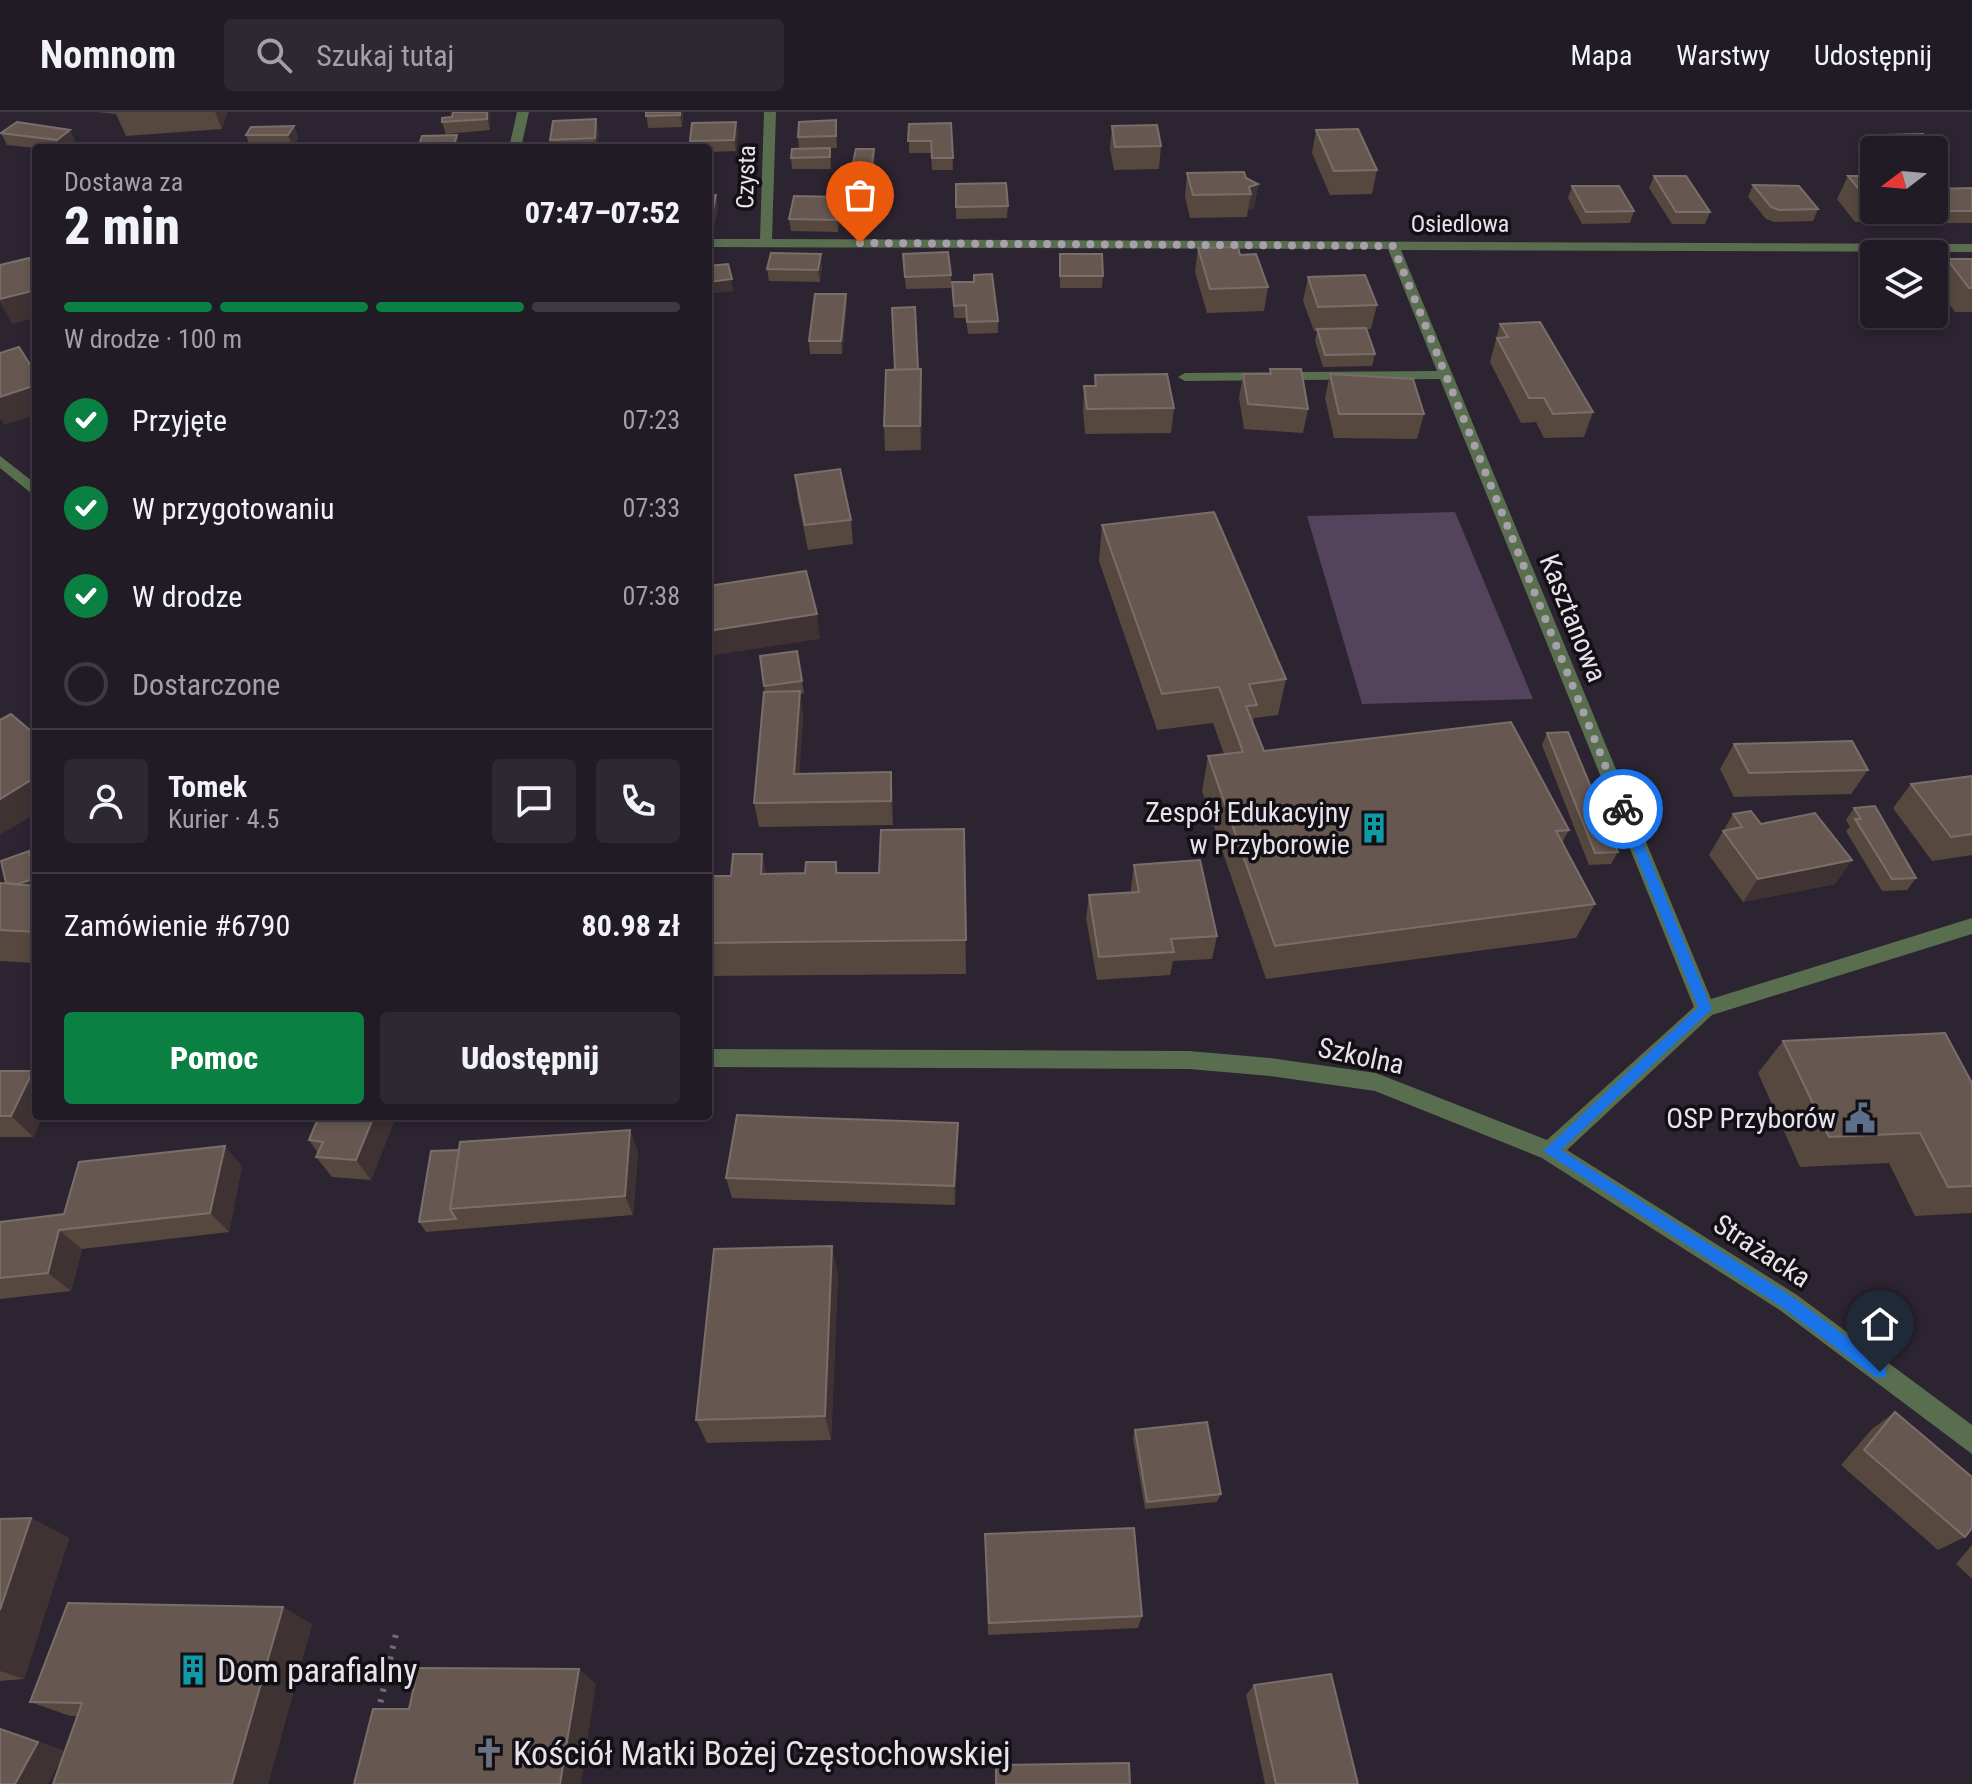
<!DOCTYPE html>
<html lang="pl">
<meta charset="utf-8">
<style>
:root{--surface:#211b25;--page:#2d2832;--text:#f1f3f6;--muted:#a2a1a7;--line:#3e3942;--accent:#0b8043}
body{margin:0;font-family:"Roboto Condensed",sans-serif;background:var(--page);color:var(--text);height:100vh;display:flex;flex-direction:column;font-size:30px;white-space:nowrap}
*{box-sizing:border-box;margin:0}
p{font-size:26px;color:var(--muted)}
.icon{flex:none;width:44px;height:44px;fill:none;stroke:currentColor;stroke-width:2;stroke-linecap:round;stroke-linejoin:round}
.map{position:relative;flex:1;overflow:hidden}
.sheet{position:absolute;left:32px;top:32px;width:680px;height:976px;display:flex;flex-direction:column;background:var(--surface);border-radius:8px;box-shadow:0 4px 12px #0003,0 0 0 2px var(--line)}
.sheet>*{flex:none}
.needle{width:52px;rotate:254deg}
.tools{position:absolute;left:1860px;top:24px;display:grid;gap:16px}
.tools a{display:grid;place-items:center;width:88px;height:88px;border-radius:8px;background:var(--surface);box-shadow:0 4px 12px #0003,0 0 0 2px var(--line);font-size:40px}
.pin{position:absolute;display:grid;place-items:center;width:68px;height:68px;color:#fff;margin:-82px -34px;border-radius:50% 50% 50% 0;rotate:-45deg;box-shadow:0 0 8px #0007}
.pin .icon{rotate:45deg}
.courier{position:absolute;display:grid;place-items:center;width:80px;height:80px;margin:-40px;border:6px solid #1a73e8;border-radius:50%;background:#fff;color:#222;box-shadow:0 2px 10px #0007}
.summary em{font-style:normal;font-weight:800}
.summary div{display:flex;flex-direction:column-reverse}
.summary{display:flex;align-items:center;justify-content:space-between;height:136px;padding:0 32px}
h1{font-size:52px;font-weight:800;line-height:60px}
.bar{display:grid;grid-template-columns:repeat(4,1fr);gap:12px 8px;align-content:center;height:96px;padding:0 32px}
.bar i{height:10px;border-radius:6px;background:var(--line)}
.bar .on{background:var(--accent)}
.bar p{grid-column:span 4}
.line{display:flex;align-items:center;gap:20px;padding:0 32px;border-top:2px solid var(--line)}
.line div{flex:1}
.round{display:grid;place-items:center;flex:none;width:84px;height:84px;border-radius:8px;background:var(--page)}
ol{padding:0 32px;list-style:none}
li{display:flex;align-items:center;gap:24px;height:88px}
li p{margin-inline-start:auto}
li .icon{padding:8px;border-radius:50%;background:var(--accent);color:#fff;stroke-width:4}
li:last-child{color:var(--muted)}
li i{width:44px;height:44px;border:4px solid var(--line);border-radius:50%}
.primary-button{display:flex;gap:16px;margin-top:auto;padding:16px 32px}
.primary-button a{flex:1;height:92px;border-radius:8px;background:var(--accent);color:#fff;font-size:32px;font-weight:800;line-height:92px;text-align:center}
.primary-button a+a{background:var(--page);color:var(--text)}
header{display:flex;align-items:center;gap:48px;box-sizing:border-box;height:112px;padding:0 40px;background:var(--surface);border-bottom:2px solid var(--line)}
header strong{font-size:38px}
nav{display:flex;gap:44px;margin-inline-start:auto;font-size:28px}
.search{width:560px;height:72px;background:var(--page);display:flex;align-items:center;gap:20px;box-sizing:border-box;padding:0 28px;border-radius:8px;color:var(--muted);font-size:30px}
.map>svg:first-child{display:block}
</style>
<header>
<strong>Nomnom</strong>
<div class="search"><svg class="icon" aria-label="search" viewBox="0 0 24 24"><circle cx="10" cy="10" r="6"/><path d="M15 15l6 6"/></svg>Szukaj tutaj</div>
<nav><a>Mapa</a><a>Warstwy</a><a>Udostępnij</a></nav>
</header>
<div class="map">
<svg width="1972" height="1672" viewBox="0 0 1972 1672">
<rect width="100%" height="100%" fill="#2c2431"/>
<polygon fill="#54435d" points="1455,400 1533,587 1362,592 1307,404"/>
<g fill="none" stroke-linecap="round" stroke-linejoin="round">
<polyline stroke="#726b76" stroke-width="6" stroke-dasharray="3 8" stroke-linecap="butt" points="378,1601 396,1522"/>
<g fill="#586e4f" fill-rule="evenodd">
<polygon points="517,0 529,0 521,36 509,36"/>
<polygon points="764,0 776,0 772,127 1972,132 1972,140 1401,138 1711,887 1972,806 1972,822 1712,903 1567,1038 1797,1183 1972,1313 1972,1342 1781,1199 1542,1046 1375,979 1270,964 1189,957 708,955 708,937 1189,939 1270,946 1376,961 1547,1028 1694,895 1440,267 1185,269 1178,265 1185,261 1437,259 1388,137 708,135 708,127 760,127"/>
<polygon points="0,344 36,372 36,385 0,356"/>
</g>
</g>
<g fill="#56483f">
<polygon points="96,0 227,0 222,17 126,24 116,2"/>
<polygon points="490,0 490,18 446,22 442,10 452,5"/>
<polygon points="646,0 683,0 682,15 648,16"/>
<polygon points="836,8 837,36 830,36 831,57 792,57 791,46 799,37 798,25"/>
<polygon points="736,10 738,22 736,39 708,40 708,36 691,36 690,29"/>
<polygon points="951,11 953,58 932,58 931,41 909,41 909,12"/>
<polygon points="294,14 298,26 293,35 250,35 246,23"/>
<polygon points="1112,14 1161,34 1159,57 1114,58 1110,37"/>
<polygon points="70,18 75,30 67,36 36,36 7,33 1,21"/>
<polygon points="1316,18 1377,58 1372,82 1330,83 1312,41"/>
<polygon points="599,19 597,36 552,36 550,28"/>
<polygon points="1888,23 1938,37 1934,45 1934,38 1886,38 1882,34"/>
<polygon points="874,37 875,49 871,77 851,77 850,65"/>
<polygon points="1862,58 1874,58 1874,98 1912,98 1906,110 1855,110 1837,87 1848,64 1860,64"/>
<polygon points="1187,61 1246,66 1258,72 1254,96 1248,98 1247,105 1190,106 1185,85"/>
<polygon points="1654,64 1710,100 1705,112 1672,112 1649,76"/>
<polygon points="956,72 1008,94 1007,106 956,107"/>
<polygon points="1753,73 1818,97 1813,109 1774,110 1766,107 1748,85"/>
<polygon points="1572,74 1634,99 1630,111 1582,112 1568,86"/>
<polygon points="1972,76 1972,111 1939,111 1928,98 1934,98 1934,77"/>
<polygon points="708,83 718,95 714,115 708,115"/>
<polygon points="841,85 842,97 838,120 791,119 789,107"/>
<polygon points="1198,136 1240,143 1268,175 1264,199 1207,201 1195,160"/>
<polygon points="903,142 951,163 951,176 906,177"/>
<polygon points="1060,142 1103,164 1102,176 1060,176"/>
<polygon points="1947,147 1972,147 1972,200 1955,200 1934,171"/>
<polygon points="822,154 820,170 769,169 767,157"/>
<polygon points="1308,165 1377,193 1371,217 1367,217 1375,242 1372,254 1323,255 1315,229 1317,219 1314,219 1303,189"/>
<polygon points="952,170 998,209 998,221 968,222 966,206 954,206"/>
<polygon points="847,194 842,242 810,242 809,229"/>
<polygon points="1500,212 1593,300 1584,325 1544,326 1536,310 1521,311 1490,250"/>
<polygon points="918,257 921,257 922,282 921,338 885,339 884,314"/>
<polygon points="1270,257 1308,297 1303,321 1244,317 1239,286 1243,262 1269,262"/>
<polygon points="1330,262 1424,302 1417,327 1334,326 1325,286"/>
<polygon points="1095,263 1174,296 1171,321 1085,322 1083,299 1084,274 1094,274"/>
<polygon points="795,363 851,408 853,432 808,438 798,388"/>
<polygon points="1102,413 1286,567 1278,603 1254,606 1253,611 1264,639 1569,718 1562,731 1595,792 1576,826 1266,867 1202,679 1208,644 1224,642 1213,611 1157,618 1099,449"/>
<polygon points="797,539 804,581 800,582 803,604 799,662 891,660 893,684 893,713 759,715 754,691 765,580 760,544"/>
<polygon points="1547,621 1618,740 1611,752 1589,753 1542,633"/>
<polygon points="1734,632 1868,658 1851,682 1734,685 1720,657"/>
<polygon points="1972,664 1972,743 1932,749 1893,696 1911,672"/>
<polygon points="1854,696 1916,766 1907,778 1882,779 1846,719 1850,715 1846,708"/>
<polygon points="1733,702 1761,712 1852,748 1835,772 1743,790 1709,743"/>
<polygon points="964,717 966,862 708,864 708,764 731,764 762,742 766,762 805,761 836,750 838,761 879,761"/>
<polygon points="36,742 36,851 0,849 0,771 6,771 32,743"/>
<polygon points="1134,753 1217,824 1212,847 1173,849 1170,863 1097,868 1086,806 1089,783 1131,780 1131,776"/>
<polygon points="1783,929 1972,971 1972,1101 1915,1104 1889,1051 1800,1055 1758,961"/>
<polygon points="0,959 33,959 36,962 36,1004 43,1004 33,1025 0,1025"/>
<polygon points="396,1004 371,1068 332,1065 316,1045 318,1041 309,1028"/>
<polygon points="958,1032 955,1093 732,1086 726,1066"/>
<polygon points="431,1039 638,1039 633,1103 426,1120 419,1110"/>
<polygon points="242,1054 229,1120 82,1137 71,1179 0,1187 0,1110 64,1102"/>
<polygon points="838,1162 831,1328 707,1331 696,1308"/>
<polygon points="1895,1300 1965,1425 1938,1438 1841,1353 1872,1317"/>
<polygon points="1135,1318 1221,1382 1217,1390 1145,1397 1133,1326"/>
<polygon points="31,1406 69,1426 24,1567 0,1569 0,1407"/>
<polygon points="1972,1433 1972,1467 1956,1452"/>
<polygon points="985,1435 1142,1504 1138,1516 988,1523"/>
<polygon points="312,1512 268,1672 53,1672 64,1642 48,1672 65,1639 78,1604 70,1604 30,1590"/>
<polygon points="1254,1573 1358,1672 1265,1672 1246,1583"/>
</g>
<g fill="#3f3232">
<polygon points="215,0 227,0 222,17"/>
<polygon points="487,0 490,0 490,18 487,7"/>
<polygon points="680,0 683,0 682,15 680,3"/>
<polygon points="596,7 599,19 597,36 595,26"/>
<polygon points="736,10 738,22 736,39 734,28"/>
<polygon points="294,14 298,26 293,35 288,23"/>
<polygon points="70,18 75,30 67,36 61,36 57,28"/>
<polygon points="457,23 460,36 453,36"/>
<polygon points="874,37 875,49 871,77 870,65"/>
<polygon points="1258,72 1254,96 1248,98 1251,82 1249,75"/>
<polygon points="716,83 718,95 714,115 712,103"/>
<polygon points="841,85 842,97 838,120 837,108"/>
<polygon points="821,142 822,154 820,170 818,158"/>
<polygon points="732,167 733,179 708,182 708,170"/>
<polygon points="36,178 36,206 12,212 0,190 0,187"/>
<polygon points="846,182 847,194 842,242 841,229"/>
<polygon points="921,257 922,282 921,338 920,314"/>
<polygon points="36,273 36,303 4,313 0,306 0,285"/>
<polygon points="817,502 820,527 708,544 708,519"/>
<polygon points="800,579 803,604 798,686 794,662"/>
<polygon points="891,660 893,684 893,713 891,689"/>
<polygon points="36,665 36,701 0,723 0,687"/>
<polygon points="762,742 769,776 761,762"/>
<polygon points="1852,748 1835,772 1743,790 1758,767"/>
<polygon points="36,766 36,781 7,776"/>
<polygon points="33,959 36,962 36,1004 43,1004 33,1025 11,1004"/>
<polygon points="374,1004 396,1004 371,1068 356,1048"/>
<polygon points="958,1011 958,1032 955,1093 954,1074"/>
<polygon points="630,1018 638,1039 633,1103 625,1084"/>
<polygon points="225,1034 242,1054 229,1120 210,1101"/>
<polygon points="59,1118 82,1137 71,1179 48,1161"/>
<polygon points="832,1134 838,1162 831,1328 825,1304"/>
<polygon points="31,1406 69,1426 24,1567 0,1559 0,1498"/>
<polygon points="283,1495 312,1512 268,1672 232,1672"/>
<polygon points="579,1557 596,1572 581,1672 560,1672"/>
<polygon points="0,1616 66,1639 48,1672 15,1672"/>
</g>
<g fill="#665851" stroke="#7a6e6a" stroke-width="2">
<polygon points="453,0 487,0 487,7 442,10 442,6 452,5"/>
<polygon points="646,0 680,0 680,3 646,4"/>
<polygon points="596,7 595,26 550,28 553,9"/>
<polygon points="836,8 836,24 798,25 799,10"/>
<polygon points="17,10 70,18 57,28 1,21"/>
<polygon points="736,10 734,28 690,29 692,11"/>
<polygon points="951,11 953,46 932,46 931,29 908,29 909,12"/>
<polygon points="1157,13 1161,34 1115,35 1112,14"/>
<polygon points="294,14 288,23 246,23 251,15"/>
<polygon points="1358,17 1377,58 1334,59 1316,18"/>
<polygon points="1923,22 1938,37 1903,38 1888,23"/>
<polygon points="457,23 453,36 418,36 422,24"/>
<polygon points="589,33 589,36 570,36 570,34"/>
<polygon points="830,36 830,45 791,46 792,37"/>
<polygon points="856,37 874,37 870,65 850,65"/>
<polygon points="1862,58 1874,58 1874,87 1867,87 1848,64 1867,64"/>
<polygon points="1244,60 1246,66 1258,72 1249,75 1251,82 1193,83 1187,61"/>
<polygon points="1654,64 1686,64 1710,100 1676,100"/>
<polygon points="1006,71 1008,94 956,95 956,72"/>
<polygon points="1753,73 1799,74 1818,97 1779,98 1771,95"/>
<polygon points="1572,74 1619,74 1634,99 1586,100"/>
<polygon points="1972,76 1972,99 1946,99 1934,85 1934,77"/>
<polygon points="708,83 716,83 712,103 708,103"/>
<polygon points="794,84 841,85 837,108 789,107"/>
<polygon points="1238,135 1240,143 1256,142 1268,175 1210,177 1198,136"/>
<polygon points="948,140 951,163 905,165 903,142"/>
<polygon points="771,141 821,142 818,158 767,157"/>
<polygon points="1060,142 1102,142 1103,164 1060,164"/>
<polygon points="29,146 36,160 36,178 0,187 0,153"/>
<polygon points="1947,147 1972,147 1972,176 1969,176"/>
<polygon points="728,152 732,167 708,170 708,154"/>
<polygon points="992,162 998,209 967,210 966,193 954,194 952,170 974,170 974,163"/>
<polygon points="1365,163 1377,193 1318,195 1308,165"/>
<polygon points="815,182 846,182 841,229 809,229"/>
<polygon points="915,195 918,257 895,258 892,196"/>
<polygon points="1540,210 1593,300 1553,302 1544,286 1529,286 1497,226 1508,225 1500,212"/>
<polygon points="1366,216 1375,242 1325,243 1317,217"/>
<polygon points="19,235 36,262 36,273 0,285 0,241"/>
<polygon points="921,257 920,314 884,314 886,258"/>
<polygon points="1270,257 1301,257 1308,297 1248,292 1243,262 1271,262"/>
<polygon points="1167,262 1174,296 1087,297 1084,274 1096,274 1095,263"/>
<polygon points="1330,262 1413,267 1424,302 1339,302"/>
<polygon points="840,357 851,408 805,413 795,363"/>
<polygon points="1214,400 1286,567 1249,572 1257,593 1246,594 1264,639 1511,610 1569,718 1556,719 1595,792 1275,834 1208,644 1243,640 1219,575 1162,582 1102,413"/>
<polygon points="806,459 817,502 708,519 708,474"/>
<polygon points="797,539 802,569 764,574 760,544"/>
<polygon points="800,579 794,662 891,660 891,689 754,691 764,580"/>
<polygon points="11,602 31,619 36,616 36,665 0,687 0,608"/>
<polygon points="1568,620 1618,740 1595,741 1547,621"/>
<polygon points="1852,629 1868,658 1749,661 1734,632"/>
<polygon points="1972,664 1972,722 1951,725 1911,672"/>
<polygon points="1875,694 1916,766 1892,767 1855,707 1861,707 1854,696"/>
<polygon points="1751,699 1761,712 1815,701 1852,748 1758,767 1723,719 1742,715 1733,702"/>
<polygon points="964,717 966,828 708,831 708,764 731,764 733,742 762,742 761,762 805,761 806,750 836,750 836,761 879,761 881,718"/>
<polygon points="29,739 30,744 36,742 36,766 18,772 6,771 1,749"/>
<polygon points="1200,748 1217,824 1171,827 1174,840 1099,845 1089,783 1139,780 1134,753"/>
<polygon points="0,771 36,774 36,820 0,818"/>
<polygon points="1945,921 1972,971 1972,1074 1948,1075 1920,1021 1829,1025 1783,929"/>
<polygon points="0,959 33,959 11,1004 0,1004"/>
<polygon points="737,1003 958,1011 954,1074 726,1066"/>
<polygon points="319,1004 374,1004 356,1048 316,1045 323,1030 309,1028"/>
<polygon points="630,1018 625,1084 450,1097 460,1030"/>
<polygon points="225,1034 210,1101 59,1118 48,1161 0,1166 0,1110 64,1102 79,1050"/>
<polygon points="459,1038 450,1097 456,1107 419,1110 431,1039"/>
<polygon points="832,1134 825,1304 696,1308 714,1137"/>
<polygon points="1895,1300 1972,1365 1972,1416 1965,1425 1864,1338"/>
<polygon points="1207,1310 1221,1382 1147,1390 1135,1318"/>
<polygon points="31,1406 0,1498 0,1407"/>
<polygon points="1134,1416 1142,1504 989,1511 985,1422"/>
<polygon points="68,1491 283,1495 232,1672 53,1672 82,1591 30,1590"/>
<polygon points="418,1556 579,1557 560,1672 354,1672 373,1597 409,1597"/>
<polygon points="1331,1562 1358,1672 1276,1672 1254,1573"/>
<polygon points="0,1617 38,1630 15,1672 0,1672"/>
<polygon points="1129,1651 1130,1672 996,1672 996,1653"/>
</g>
<polygon fill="#1a73e8" points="1623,693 1629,697 1712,897 1561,1038 1794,1186 1886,1254 1886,1265 1875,1265 1783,1196 1543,1039 1698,895 1617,697"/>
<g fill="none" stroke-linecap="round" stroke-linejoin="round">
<polyline stroke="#a6a0aa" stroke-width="8" stroke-dasharray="0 14.4" points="860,131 1393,134 1623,697"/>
</g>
<defs>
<g id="building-bare" transform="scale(2.4)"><path d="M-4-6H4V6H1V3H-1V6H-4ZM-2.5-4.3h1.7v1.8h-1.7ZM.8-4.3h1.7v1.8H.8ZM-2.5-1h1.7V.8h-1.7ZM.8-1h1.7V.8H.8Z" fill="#0f9aa8" stroke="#120f15" stroke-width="2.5" paint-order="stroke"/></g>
<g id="civic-bare" transform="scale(2.4)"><path d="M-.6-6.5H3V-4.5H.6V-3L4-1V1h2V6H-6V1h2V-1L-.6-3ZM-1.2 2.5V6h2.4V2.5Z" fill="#5c6f8a" stroke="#120f15" stroke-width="2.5" paint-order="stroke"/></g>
<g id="church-bare" transform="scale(2.4)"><path d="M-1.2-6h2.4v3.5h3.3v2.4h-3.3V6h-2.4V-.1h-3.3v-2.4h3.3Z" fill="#6b7280" stroke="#120f15" stroke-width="2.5" paint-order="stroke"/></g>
</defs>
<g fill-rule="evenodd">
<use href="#building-bare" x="1374" y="716"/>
<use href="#civic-bare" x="1860" y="1006"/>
<use href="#building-bare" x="193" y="1558"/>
<use href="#church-bare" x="489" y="1641"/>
</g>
<g text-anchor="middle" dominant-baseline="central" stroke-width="7" stroke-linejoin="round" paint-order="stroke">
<g font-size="24" fill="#e8e2eb" stroke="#120f15">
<text transform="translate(746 65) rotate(-88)">Czysta</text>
<text x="1460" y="112">Osiedlowa</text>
</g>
<g font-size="28" fill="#e8e2eb" stroke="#120f15">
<text transform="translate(1573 506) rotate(68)">Kasztanowa</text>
<text transform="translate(1361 944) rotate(12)">Szkolna</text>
<text transform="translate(1762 1139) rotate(33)">Strażacka</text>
</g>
<g font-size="28" fill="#e8e2eb" stroke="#120f15" text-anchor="end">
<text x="1350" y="700">Zespół Edukacyjny<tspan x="1350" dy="32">w Przyborowie</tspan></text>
<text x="1836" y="1006">OSP Przyborów</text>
</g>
<g font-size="34" fill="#e8e2eb" stroke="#120f15" text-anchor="start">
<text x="217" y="1558">Dom parafialny</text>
<text x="513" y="1641">Kościół Matki Bożej Częstochowskiej</text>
</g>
</g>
</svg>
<div class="tools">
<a><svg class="needle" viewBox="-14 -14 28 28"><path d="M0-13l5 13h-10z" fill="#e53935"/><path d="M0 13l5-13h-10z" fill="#a2a1a7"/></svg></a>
<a><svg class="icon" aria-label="layers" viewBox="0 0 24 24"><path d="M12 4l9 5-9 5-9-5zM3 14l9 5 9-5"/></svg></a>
</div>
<div class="pin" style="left:860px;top:131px;background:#ea580c"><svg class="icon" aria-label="bag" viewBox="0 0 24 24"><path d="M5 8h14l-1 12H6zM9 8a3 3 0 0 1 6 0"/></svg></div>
<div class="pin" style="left:1880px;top:1260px;background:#1f2937"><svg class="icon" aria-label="home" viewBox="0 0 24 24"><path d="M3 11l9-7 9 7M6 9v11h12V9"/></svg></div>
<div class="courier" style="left:1623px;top:697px"><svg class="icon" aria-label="bike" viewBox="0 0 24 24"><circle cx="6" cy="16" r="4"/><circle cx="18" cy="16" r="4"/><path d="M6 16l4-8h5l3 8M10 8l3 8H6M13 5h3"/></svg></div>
<section class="sheet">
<div class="summary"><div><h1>2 min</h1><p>Dostawa za</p></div><em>07:47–07:52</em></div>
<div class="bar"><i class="on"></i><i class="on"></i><i class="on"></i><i></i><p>W drodze · 100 m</p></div>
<ol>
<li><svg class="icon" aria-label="check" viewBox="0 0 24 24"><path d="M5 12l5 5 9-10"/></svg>Przyjęte<p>07:23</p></li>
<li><svg class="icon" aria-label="check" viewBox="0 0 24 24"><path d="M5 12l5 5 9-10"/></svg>W przygotowaniu<p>07:33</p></li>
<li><svg class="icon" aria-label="check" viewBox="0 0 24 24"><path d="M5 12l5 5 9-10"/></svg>W drodze<p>07:38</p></li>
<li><i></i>Dostarczone</li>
</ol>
<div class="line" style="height:144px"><a class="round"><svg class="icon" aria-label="person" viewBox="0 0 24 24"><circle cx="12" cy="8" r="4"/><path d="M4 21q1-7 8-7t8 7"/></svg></a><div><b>Tomek</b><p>Kurier · 4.5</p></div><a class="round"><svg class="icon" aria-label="chat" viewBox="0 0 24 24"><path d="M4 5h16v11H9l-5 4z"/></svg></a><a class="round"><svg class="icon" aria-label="phone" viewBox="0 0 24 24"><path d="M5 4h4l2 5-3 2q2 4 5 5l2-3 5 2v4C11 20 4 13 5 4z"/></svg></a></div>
<div class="line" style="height:104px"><div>Zamówienie #6790</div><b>80.98 zł</b></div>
<div class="primary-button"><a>Pomoc</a><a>Udostępnij</a></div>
</section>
</div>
